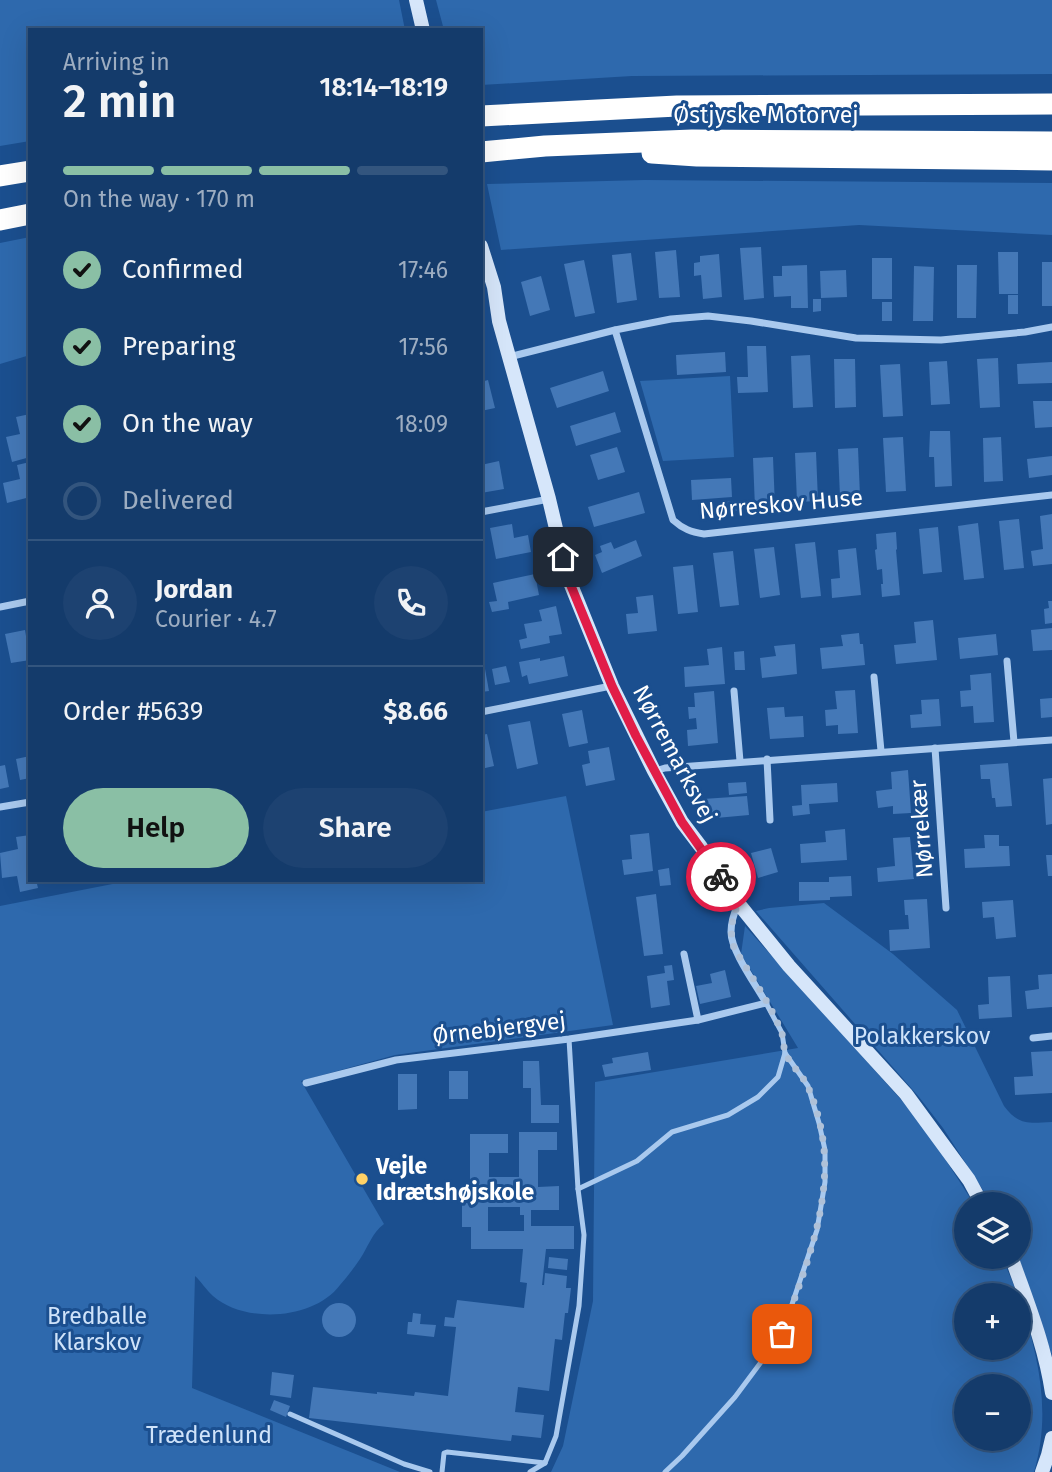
<!DOCTYPE html>
<meta charset="utf-8">
<style>
:root{--surface:#143b6b;--page:#1d4271;--text:#f1f3f6;--muted:#9dadc1;--line:#33557e;--accent:#8abfa5}
body{margin:0;font-family:"Fira Sans",sans-serif;background:var(--page);color:var(--text);height:100vh;display:flex;flex-direction:column;font-size:26px;white-space:nowrap}
*{box-sizing:border-box;margin:0}
p{font-size:23px;color:var(--muted)}
.icon{flex:none;width:38px;height:38px;fill:none;stroke:currentColor;stroke-width:2;stroke-linecap:round;stroke-linejoin:round}
.map{position:relative;flex:1;overflow:hidden}
.side{position:absolute;left:28px;top:28px;width:455px;height:854px;display:flex;flex-direction:column;background:var(--surface);border-radius:0px;box-shadow:0 7px 28px #0002,0 0 0 2px var(--line)}
.side>*{flex:none}
.tools{position:absolute;left:954px;top:1192px;display:grid;gap:14px}
.tools a{display:grid;place-items:center;width:77px;height:77px;border-radius:50%;background:var(--surface);box-shadow:0 7px 28px #0002,0 0 0 2px var(--line);font-size:35px}
.pin{position:absolute;display:grid;place-items:center;width:60px;height:60px;color:#fff;margin:-30px;border-radius:14px;box-shadow:0 4px 10px #0006}
.courier{position:absolute;display:grid;place-items:center;width:70px;height:70px;margin:-35px;border:5px solid #e11d48;border-radius:50%;background:#fff;color:#222;box-shadow:0 2px 9px #0007}
.headline em{font-style:normal;font-weight:600}
.headline div{display:flex;flex-direction:column-reverse}
.headline{display:flex;align-items:center;justify-content:space-between;height:119px;padding:0 35px}
h1{font-size:46px;font-weight:600;line-height:52px}
.bar{display:grid;grid-template-columns:repeat(4,1fr);gap:10px 7px;align-content:center;height:84px;padding:0 35px}
.bar i{height:9px;border-radius:5px;background:var(--line)}
.bar .selected{background:var(--accent)}
.bar p{grid-column:span 4}
.line{display:flex;align-items:center;gap:18px;padding:0 35px;border-top:2px solid var(--line)}
.line div{flex:1}
.round{display:grid;place-items:center;flex:none;width:74px;height:74px;border-radius:37px;background:var(--page)}
ol{padding:0 35px;list-style:none}
li{display:flex;align-items:center;gap:21px;height:77px}
li p{margin-inline-start:auto}
li .icon{padding:7px;border-radius:50%;background:var(--accent);color:#111;stroke-width:4}
li:last-child{color:var(--muted)}
li i{width:38px;height:38px;border:4px solid var(--line);border-radius:50%}
.button{display:flex;gap:14px;margin-top:auto;padding:14px 35px}
.button a{flex:1;height:80px;border-radius:42px;background:var(--accent);color:#111;font-size:28px;font-weight:600;line-height:80px;text-align:center}
.button a+a{background:var(--page);color:var(--text)}
.map>svg:first-child{display:block}
</style>
<div class="map">
<svg width="1052" height="1472" viewBox="0 0 1052 1472">
<rect width="100%" height="100%" fill="#1b4f8f"/>
<g fill="#2e69ad" fill-rule="evenodd">
<polygon points="0,0 399,0 405,30 30,30 30,141 0,146"/>
<polygon points="436,0 1052,0 1052,74 632,76 481,85 481,30 444,30"/>
<polygon points="645,180 1052,183 1052,235 859,225 501,250 487,184"/>
<polygon points="30,237 30,355 0,364 0,243"/>
<polygon points="730,376 734,457 663,461 640,381"/>
<path d="M566 796 613 1025 395 1055 301 1081 384 1224C372 1233 368 1247 360 1259 354 1268 347 1277 340 1285 314 1320 245 1324 213 1296 206 1290 201 1281 195 1276L192 1388 400 1472H0V906L133 880H481V812Z"/>
<path d="M824 903 893 954 957 1010 1004 1106C1019 1126 1029 1123 1052 1122V1355L1018 1256V1204H992L943 1128 919 1097 756 911 769 908Z"/>
<path d="M745 926 904 1103 929 1134 974 1204H966V1256L1002 1257 1018 1295H966V1348H1018L1019 1296C1038 1355 1052 1411 1034 1472H551L563 1446 593 1301 595 1082 798 1048 741 954ZM966 1386H1018V1438H966Z"/>
</g>
<g fill="#4478b7" fill-rule="evenodd">
<polygon points="761,247 764,298 744,300 740,248"/>
<polygon points="676,250 680,297 659,298 655,252"/>
<polygon points="998,252 1018,252 1018,294 999,294"/>
<polygon points="631,253 637,300 617,303 612,255"/>
<polygon points="719,254 722,297 703,299 701,275 694,276 694,263 700,262 700,256"/>
<rect x="872" y="258" width="20" height="41"/>
<polygon points="584,260 595,313 575,317 564,264"/>
<rect x="1042" y="262" width="10" height="44"/>
<polygon points="807,265 808,308 791,308 791,296 774,297 773,276 782,276 782,266"/>
<polygon points="957,265 977,265 976,318 957,318"/>
<polygon points="914,266 934,267 933,321 913,321"/>
<polygon points="846,270 847,297 821,298 820,271"/>
<polygon points="541,276 550,310 530,316 521,282"/>
<rect x="1008" y="295" width="10" height="19"/>
<polygon points="813,299 821,299 821,311 813,312"/>
<rect x="882" y="302" width="10" height="19"/>
<polygon points="747,346 766,346 768,392 738,393 737,377 748,377"/>
<polygon points="725,352 726,372 677,375 676,355"/>
<polygon points="810,355 813,407 793,408 791,356"/>
<polygon points="998,358 1000,407 980,408 977,359"/>
<polygon points="834,359 855,359 856,407 835,408"/>
<polygon points="947,361 950,404 931,405 929,362"/>
<polygon points="1052,362 1052,383 1018,384 1017,364"/>
<polygon points="900,364 903,416 883,417 880,365"/>
<polygon points="603,371 609,391 557,408 550,388"/>
<polygon points="488,380 495,408 481,411 481,382"/>
<polygon points="1033,401 1052,401 1052,427 1035,428"/>
<polygon points="615,412 621,432 576,446 570,426"/>
<polygon points="30,414 30,457 12,462 6,437 20,434 16,417"/>
<polygon points="930,431 950,431 952,486 935,487 934,457 929,457"/>
<polygon points="903,437 906,491 886,492 883,438"/>
<polygon points="1001,437 1003,481 984,482 983,438"/>
<polygon points="617,447 625,472 598,480 590,455"/>
<polygon points="858,448 860,496 840,497 838,449"/>
<polygon points="816,452 818,501 797,502 795,453"/>
<polygon points="1052,456 1052,475 1029,478 1027,459"/>
<polygon points="773,457 775,507 755,508 753,458"/>
<polygon points="499,461 504,489 481,493 481,465"/>
<polygon points="30,462 30,497 7,503 3,483 20,479 17,465"/>
<polygon points="731,478 732,497 692,500 691,480"/>
<polygon points="639,492 645,513 594,527 588,507"/>
<polygon points="736,501 737,511 719,512 719,502"/>
<polygon points="1052,514 1052,564 1033,566 1031,551 1043,549 1040,516"/>
<polygon points="1019,519 1024,568 1004,570 999,521"/>
<polygon points="978,523 984,578 964,580 958,526"/>
<polygon points="512,524 514,538 528,535 531,552 496,559 490,528"/>
<polygon points="938,527 942,572 923,574 919,529"/>
<polygon points="896,532 897,549 896,550 900,595 882,597 881,584 883,584 882,569 877,570 875,550 877,549 876,534"/>
<polygon points="636,540 642,556 602,573 595,555 602,552 600,546 611,542 614,549"/>
<polygon points="815,542 821,596 801,598 795,544"/>
<polygon points="774,547 780,595 760,598 754,549"/>
<polygon points="856,548 861,595 832,598 831,579 840,578 838,550"/>
<polygon points="733,551 739,605 720,607 713,553"/>
<polygon points="693,565 698,612 678,614 673,567"/>
<polygon points="535,574 539,595 508,602 509,609 492,612 489,602 497,601 493,583"/>
<polygon points="653,595 657,631 628,634 626,614 638,613 636,597"/>
<polygon points="1048,601 1052,601 1052,623 1045,624 1044,609 1049,608"/>
<polygon points="556,606 562,634 549,636 550,643 521,649 519,640 527,638 524,624 542,621 539,610"/>
<polygon points="933,620 937,660 896,664 894,645 916,643 914,622"/>
<polygon points="1052,628 1052,650 1033,651 1031,630"/>
<polygon points="25,630 30,660 11,663 5,634"/>
<polygon points="859,633 860,644 863,644 865,665 822,669 820,648 843,646 841,635"/>
<polygon points="996,634 998,655 960,659 958,638"/>
<polygon points="795,644 797,674 762,678 760,658 776,656 774,646"/>
<polygon points="722,647 725,684 685,687 684,667 709,665 707,649"/>
<polygon points="744,651 745,670 735,670 734,652"/>
<polygon points="564,656 568,676 529,684 527,675 522,677 519,662 540,658 540,661"/>
<polygon points="481,658 483,658 489,691 481,692"/>
<polygon points="506,666 510,682 495,685 492,669"/>
<polygon points="991,673 994,722 974,723 973,706 961,707 960,691 971,690 970,675"/>
<polygon points="855,690 858,733 838,734 838,725 826,726 825,710 837,709 835,691"/>
<polygon points="714,691 718,743 688,746 687,730 697,729 696,718 689,719 688,707 695,707 694,693"/>
<polygon points="1052,698 1052,717 1041,718 1040,699"/>
<polygon points="939,699 941,726 911,728 910,715 922,714 921,700"/>
<polygon points="784,707 785,717 803,716 804,737 770,739 767,708"/>
<polygon points="582,710 588,743 569,747 562,714"/>
<polygon points="530,721 538,764 517,769 508,725"/>
<polygon points="487,734 494,766 481,769 481,735"/>
<polygon points="609,747 615,780 586,786 582,765 590,763 588,751"/>
<polygon points="30,756 30,778 20,780 16,759"/>
<polygon points="1008,763 1012,806 996,807 995,798 992,798 990,779 981,779 980,765"/>
<polygon points="5,765 9,787 0,789 0,766"/>
<polygon points="908,770 911,813 893,814 893,806 878,808 876,791 892,789 891,772"/>
<polygon points="1052,778 1052,824 1046,825 1043,779"/>
<polygon points="746,782 747,793 729,795 728,783"/>
<polygon points="837,783 838,802 809,804 810,814 793,816 792,806 802,805 801,785"/>
<polygon points="747,796 749,815 705,819 703,799"/>
<polygon points="845,829 847,860 801,863 800,844 826,842 825,831"/>
<polygon points="649,833 653,871 624,875 622,860 632,859 630,835"/>
<polygon points="30,835 30,880 36,880 38,888 20,892 17,876 2,878 0,853 18,849 16,837"/>
<polygon points="984,835 999,835 999,846 1009,846 1010,866 965,868 964,849 985,848"/>
<polygon points="910,837 914,879 878,882 877,868 895,866 893,838"/>
<polygon points="771,848 778,872 758,878 751,853"/>
<polygon points="1046,855 1052,855 1052,876 1048,876"/>
<polygon points="669,868 671,885 660,886 658,870"/>
<polygon points="851,876 852,896 830,897 830,900 799,901 799,882 829,882 829,877"/>
<polygon points="656,894 663,954 644,956 636,897"/>
<polygon points="927,899 930,948 890,951 889,930 909,929 908,915 905,915 904,900"/>
<polygon points="1013,900 1016,937 996,939 994,917 983,918 982,902"/>
<polygon points="672,965 674,980 667,981 670,1005 651,1008 647,976 665,973 664,966"/>
<polygon points="725,970 731,997 700,1004 696,986 712,983 710,974"/>
<polygon points="1052,974 1052,1007 1027,1009 1025,991 1039,989 1038,975"/>
<polygon points="1010,976 1012,1017 979,1019 978,1005 989,1004 988,977"/>
<polygon points="1052,1051 1052,1093 1015,1095 1014,1077 1033,1076 1031,1052"/>
<polygon points="648,1052 651,1070 605,1077 602,1065 613,1063 612,1058"/>
<polygon points="523,1061 539,1061 541,1105 559,1105 559,1123 531,1123 531,1088 523,1088"/>
<rect x="449" y="1071" width="19" height="28"/>
<polygon points="398,1074 417,1074 417,1109 398,1110"/>
<path d="M519 1132H557V1150H538V1187L559 1186V1210H531V1226H574V1249H546L542 1285H544L545 1273 567 1276 566 1288H571L568 1313H565L562 1340 555 1339 549 1391 518 1387 515 1412 544 1415 541 1438 512 1435 511 1441 309 1418 313 1387 377 1394V1392L414 1396 415 1392 448 1396 456 1327 444 1326 445 1317 454 1318 457 1300 524 1308 527 1283 520 1282 523 1249H471V1227H462V1203H470V1134H508V1153H489V1177H519ZM488 1207H520V1215H524V1231H488Z"/>
<polygon points="549,1257 568,1259 567,1270 548,1268"/>
<circle cx="339" cy="1320" r="17"/>
<polygon points="413,1313 421,1314 420,1324 436,1325 434,1337 407,1334 408,1322 412,1322"/>
<polygon points="272,1372 294,1375 291,1398 270,1395"/>
<polygon points="274,1400 290,1406 286,1417 270,1410"/>
</g>
<g fill="none" stroke-linecap="round" stroke-linejoin="round">
<g stroke="#a9c9ee" stroke-width="5">
<polyline points="578,1189 637,1161 672,1132 728,1115 758,1097 778,1077 785,1053 782,1033 766,1003"/>
<polyline points="290,1414 404,1464 430,1472"/>
<polyline points="442,1472 444,1453 447,1452 545,1463 556,1436 579,1306 584,1235 578,1189 569,1039"/>
<polyline points="530,1472 545,1463"/>
<polyline points="665,1472 682,1456 735,1397 782,1334 817,1230 825,1182 825,1150 819,1123 808,1086 785,1053"/>
</g>
<g stroke="#a9c9ee" stroke-width="7">
<path d="M615 330 673 520C683 529 691 532 704 534L1052 495"/>
<polyline points="509,357 615,330 671,319 708,316 751,321 856,338 941,340 1025,332 1052,327"/>
<polyline points="481,512 549,499"/>
<polyline points="0,607 30,601"/>
<polyline points="1007,661 1014,742"/>
<polyline points="874,677 881,751"/>
<polyline points="734,691 740,761"/>
<polyline points="481,712 611,686"/>
<polyline points="935,748 946,908"/>
<polyline points="767,759 770,820"/>
<polyline points="655,771 665,768 1052,740"/>
<polyline points="0,807 30,802"/>
<polyline points="684,954 698,1020"/>
<polyline points="1033,1038 1052,1036"/>
<path d="M306 1083 396 1060 569 1039 698 1020 766 1003C756 985 731 951 731 932 731 922 734 913 738 904"/>
</g>
<g stroke="#d6e6fa" stroke-width="14">
<polyline points="416,0 423,30"/>
<polyline points="481,246 494,287 499,321 549,499 567,575 612,686 654,771 682,822 701,847 738,903 789,966 906,1094 969,1180 982,1204"/>
<path d="M1011 1256C1027 1302 1045 1345 1052 1393"/>
<polyline points="1042,1472 1048,1455 1052,1438"/>
</g>
<g stroke="#fff" stroke-width="21">
<polyline points="481,116 677,106 1052,104"/>
<polyline points="481,152 545,146 692,140 1052,142"/>
<polyline points="652,153 697,156 1052,160"/>
<polyline points="0,176 30,171"/>
<polyline points="0,220 30,214"/>
</g>
</g>
<g fill="none" stroke-linecap="round" stroke-linejoin="round">
<path stroke="#afc1d8" stroke-width="7" stroke-dasharray="0 12.6" d="M721 877 738 903C732 921 729 929 734 948 750 974 770 1003 781 1031 784 1038 783 1045 785 1052 790 1065 803 1075 808 1087 846 1174 811 1251 782 1334"/>
<polyline stroke="#e11d48" stroke-width="9" points="563,557 567,576 612,686 636,736 682,822 721,877"/>
</g>
<circle fill="#ffd166" stroke="#1b4f8f" stroke-width="2.5" cx="362" cy="1179" r="7"/>
<g text-anchor="middle" dominant-baseline="central" stroke-width="6" stroke-linejoin="round" paint-order="stroke">
<g font-size="23" fill="#fff" stroke="#1b4f8f">
<text x="766" y="115">Østjyske Motorvej</text>
<text transform="translate(781 504) rotate(-5)">Nørreskov Huse</text>
<text transform="translate(675 754) rotate(62)">Nørremarksvej</text>
<text transform="translate(921 829) rotate(-94)">Nørrekær</text>
<text transform="translate(499 1028) rotate(-7)">Ørnebjergvej</text>
</g>
<g font-size="23" fill="#cfe3fa" stroke="#1b4f8f">
<text x="922" y="1036">Polakkerskov</text>
<text x="97" y="1316">Bredballe<tspan x="97" dy="26">Klarskov</tspan></text>
<text x="209" y="1435">Trædenlund</text>
</g>
<g font-size="23" font-weight="bold" fill="#fff" stroke="#1b4f8f" text-anchor="start">
<text x="376" y="1166">Vejle<tspan x="376" dy="26">Idrætshøjskole</tspan></text>
</g>
</g>
</svg>
<div class="tools">
<a><svg class="icon" aria-label="layers" viewBox="0 0 24 24"><path d="M12 4l9 5-9 5-9-5zM3 14l9 5 9-5"/></svg></a>
<a>+</a>
<a>−</a>
</div>
<div class="pin" style="left:782px;top:1334px;background:#ea580c"><svg class="icon" aria-label="bag" viewBox="0 0 24 24"><path d="M5 8h14l-1 12H6zM9 8a3 3 0 0 1 6 0"/></svg></div>
<div class="pin" style="left:563px;top:557px;background:#1f2937"><svg class="icon" aria-label="home" viewBox="0 0 24 24"><path d="M3 11l9-7 9 7M6 9v11h12V9"/></svg></div>
<div class="courier" style="left:721px;top:877px"><svg class="icon" aria-label="bike" viewBox="0 0 24 24"><circle cx="6" cy="16" r="4"/><circle cx="18" cy="16" r="4"/><path d="M6 16l4-8h5l3 8M10 8l3 8H6M13 5h3"/></svg></div>
<section class="side">
<div class="headline"><div><h1>2 min</h1><p>Arriving in</p></div><em>18:14–18:19</em></div>
<div class="bar"><i class="selected"></i><i class="selected"></i><i class="selected"></i><i></i><p>On the way · 170 m</p></div>
<ol>
<li><svg class="icon" aria-label="check" viewBox="0 0 24 24"><path d="M5 12l5 5 9-10"/></svg>Confirmed<p>17:46</p></li>
<li><svg class="icon" aria-label="check" viewBox="0 0 24 24"><path d="M5 12l5 5 9-10"/></svg>Preparing<p>17:56</p></li>
<li><svg class="icon" aria-label="check" viewBox="0 0 24 24"><path d="M5 12l5 5 9-10"/></svg>On the way<p>18:09</p></li>
<li><i></i>Delivered</li>
</ol>
<div class="line" style="height:126px"><a class="round"><svg class="icon" aria-label="person" viewBox="0 0 24 24"><circle cx="12" cy="8" r="4"/><path d="M4 21q1-7 8-7t8 7"/></svg></a><div><b>Jordan</b><p>Courier · 4.7</p></div><a class="round"><svg class="icon" aria-label="phone" viewBox="0 0 24 24"><path d="M5 4h4l2 5-3 2q2 4 5 5l2-3 5 2v4C11 20 4 13 5 4z"/></svg></a></div>
<div class="line" style="height:91px"><div>Order #5639</div><b>$8.66</b></div>
<div class="button"><a>Help</a><a>Share</a></div>
</section>
</div>
